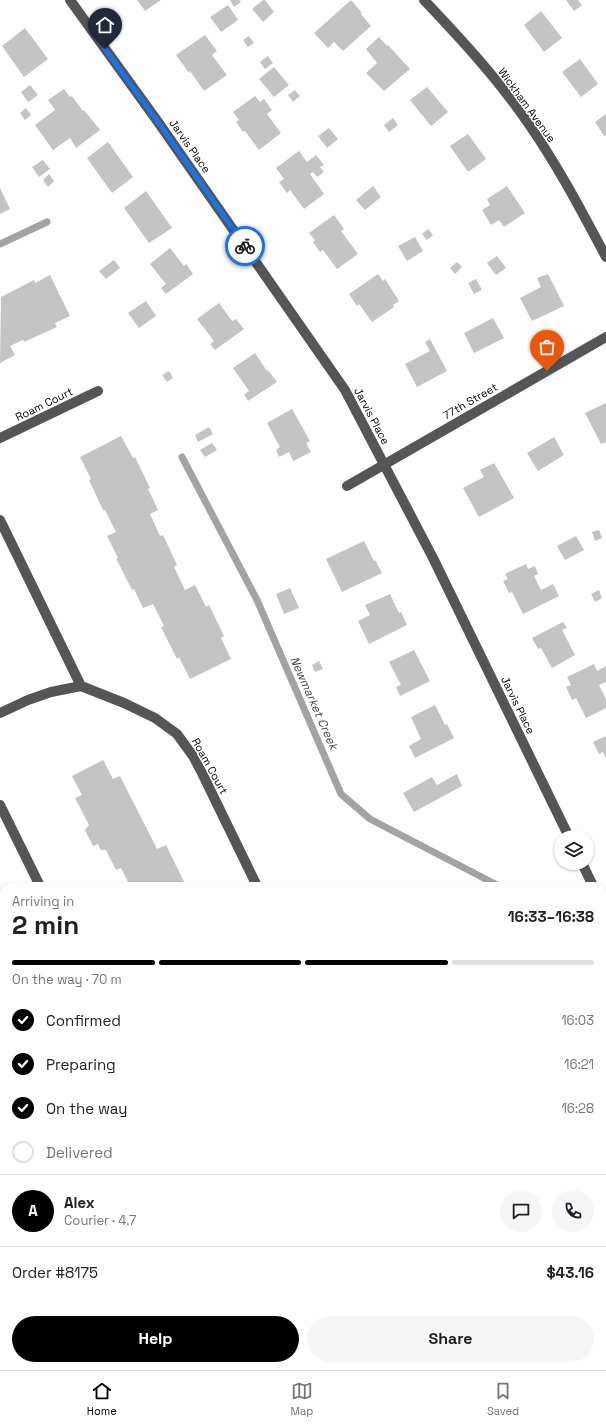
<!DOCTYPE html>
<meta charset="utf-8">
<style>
:root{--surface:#fff;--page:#f6f6f6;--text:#202124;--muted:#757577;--line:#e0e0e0;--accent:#000}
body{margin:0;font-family:"Space Grotesk",sans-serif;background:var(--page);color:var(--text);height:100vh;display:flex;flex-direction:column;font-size:15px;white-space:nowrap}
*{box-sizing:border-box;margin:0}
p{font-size:13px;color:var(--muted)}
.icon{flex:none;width:22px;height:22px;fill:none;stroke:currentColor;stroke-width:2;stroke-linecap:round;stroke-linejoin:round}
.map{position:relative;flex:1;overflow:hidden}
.sheet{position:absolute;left:0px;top:882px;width:606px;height:488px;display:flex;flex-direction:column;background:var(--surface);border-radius:12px 12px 0 0;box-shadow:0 1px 3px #0004}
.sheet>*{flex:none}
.fabs{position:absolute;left:554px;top:830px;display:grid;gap:8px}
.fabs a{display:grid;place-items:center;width:40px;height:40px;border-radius:50%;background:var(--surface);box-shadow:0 1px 3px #0004;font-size:20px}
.pin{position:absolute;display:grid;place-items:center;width:34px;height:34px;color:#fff;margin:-41px -17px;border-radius:50% 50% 50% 0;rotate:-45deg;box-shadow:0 0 4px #0007}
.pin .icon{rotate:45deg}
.courier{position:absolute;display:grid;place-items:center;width:40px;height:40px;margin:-20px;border:3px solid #1a73e8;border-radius:50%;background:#fff;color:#222;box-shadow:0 1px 5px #0007}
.headline em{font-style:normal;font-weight:800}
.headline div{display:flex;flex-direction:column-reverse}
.headline{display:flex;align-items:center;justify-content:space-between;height:68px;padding:0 12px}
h1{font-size:26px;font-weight:800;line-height:30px}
.bar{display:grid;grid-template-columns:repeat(4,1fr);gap:6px 4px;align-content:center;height:48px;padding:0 12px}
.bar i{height:5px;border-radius:3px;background:var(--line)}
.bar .current{background:var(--accent)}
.bar p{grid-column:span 4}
.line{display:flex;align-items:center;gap:10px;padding:0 12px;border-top:1px solid var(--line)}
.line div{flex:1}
.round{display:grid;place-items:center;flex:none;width:42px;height:42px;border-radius:21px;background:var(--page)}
ol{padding:0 12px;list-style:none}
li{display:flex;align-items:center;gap:12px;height:44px}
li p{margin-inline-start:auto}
li .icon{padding:4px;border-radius:50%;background:var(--accent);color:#fff;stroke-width:4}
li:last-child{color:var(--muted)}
li i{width:22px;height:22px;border:2px solid var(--line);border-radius:50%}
.action{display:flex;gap:8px;margin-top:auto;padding:8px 12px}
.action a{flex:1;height:46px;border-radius:24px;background:var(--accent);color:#fff;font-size:16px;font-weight:800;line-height:46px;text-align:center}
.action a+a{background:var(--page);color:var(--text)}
.tab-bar{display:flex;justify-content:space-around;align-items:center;height:56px;border-top:1px solid var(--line);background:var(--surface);font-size:11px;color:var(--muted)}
.tab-bar a{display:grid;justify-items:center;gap:2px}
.tab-bar .current{color:var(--accent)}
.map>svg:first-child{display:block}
</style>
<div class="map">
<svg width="606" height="1370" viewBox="0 0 606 1370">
<rect width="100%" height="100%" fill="#fff"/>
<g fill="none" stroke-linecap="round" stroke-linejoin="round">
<g stroke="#a3a3a3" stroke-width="7">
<polyline points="0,244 47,222"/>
<polyline points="182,457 257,600 341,794 370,819 499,886"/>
<polyline points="602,1362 606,1360"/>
<polyline points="585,1370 594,1366"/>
</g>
</g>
<g fill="#c4c4c4">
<polygon points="137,0 161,0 145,11"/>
<polygon points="230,0 239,0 241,2 234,7"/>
<polygon points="263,0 265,0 274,12 263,22 252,9"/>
<polygon points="351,0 362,13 361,14 371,26 343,51 334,42 328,48 314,33"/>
<polygon points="566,0 578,0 582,5 574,11"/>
<polygon points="228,5 238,20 221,32 210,17"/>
<polygon points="541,11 562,38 544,52 524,25"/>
<polygon points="25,28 48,59 24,77 2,46"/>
<polygon points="205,35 217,51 212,55 227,75 204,91 190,71 189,73 176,55"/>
<polygon points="249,36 254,43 248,47 243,40"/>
<polygon points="379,37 387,46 388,45 410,69 384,91 366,73 377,63 366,49"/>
<polygon points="268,56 273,63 265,69 260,62"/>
<polygon points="580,59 598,84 581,97 562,72"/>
<polygon points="274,67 289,85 274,97 259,79"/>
<polygon points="30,85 38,95 28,102 21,92"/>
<polygon points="427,87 448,112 431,126 410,100"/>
<polygon points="64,89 70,97 72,96 83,111 84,110 100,130 76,148 70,138 53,150 35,125 55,110 48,100"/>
<polygon points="295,90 300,96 293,102 288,95"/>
<polygon points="255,96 260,102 264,99 272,110 267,114 281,133 259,150 245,131 243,132 236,122 239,120 233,112"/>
<polygon points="26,108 31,115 25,120 20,113"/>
<polygon points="606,114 606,135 604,136 595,122"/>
<polygon points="393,118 398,125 389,132 384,125"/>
<polygon points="329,128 338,139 327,148 318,136"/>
<polygon points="468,134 486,159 468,172 450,146"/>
<polygon points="108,142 133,177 112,193 87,158"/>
<polygon points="299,151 307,162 316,155 324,165 320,167 324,172 317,177 313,172 310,174 324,194 304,209 290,190 287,193 279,182 284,179 276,168"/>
<polygon points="43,160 50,169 39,177 32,167"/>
<polygon points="49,174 54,181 48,187 43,180"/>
<polygon points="373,186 381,197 365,210 356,200"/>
<polygon points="507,186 525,213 504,227 499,220 491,225 482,210 490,205 487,199"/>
<polygon points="0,188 10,209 0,214"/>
<polygon points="146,191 172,228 149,243 124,208"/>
<polygon points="334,215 344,229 341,231 358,254 337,269 323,250 320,252 313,242 315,240 309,233"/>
<polygon points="428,229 433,235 427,240 422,234"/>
<polygon points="415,237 423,251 407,261 398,246"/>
<polygon points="170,248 184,266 186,264 193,274 166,294 161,288 166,284 150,264"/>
<polygon points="497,256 506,268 496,275 487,263"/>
<polygon points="114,260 120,268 106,279 99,271"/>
<polygon points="457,262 462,267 455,274 450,268"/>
<polygon points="378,274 383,281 385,279 399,301 393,305 394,307 372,322 359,304 357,306 349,294"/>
<polygon points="548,274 564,306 532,321 520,298 541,287 537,278"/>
<polygon points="50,275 70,316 55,323 57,327 24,342 23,340 10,346 15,355 0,363 1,297 34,280 35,283"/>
<polygon points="476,279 482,290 474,294 468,283"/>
<polygon points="146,301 156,316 139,328 128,313"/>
<polygon points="219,303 232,321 236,319 244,329 215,350 210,344 214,341 197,319"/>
<polygon points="493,318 504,338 474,353 464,333"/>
<polygon points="430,339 447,371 417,387 405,364 430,351 425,342"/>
<polygon points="255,353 267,371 268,370 277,382 248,401 244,395 249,391 233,368"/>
<polygon points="169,371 173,378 167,382 162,375"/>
<polygon points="606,403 606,442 601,444 585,413"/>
<polygon points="292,409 310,441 306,443 311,452 293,461 289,452 279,457 276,450 280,447 267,423"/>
<polygon points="209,427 213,434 198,442 195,435"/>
<polygon points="121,436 133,458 135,457 150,488 148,489 158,510 150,514 160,536 163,535 177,565 174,567 185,590 195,585 206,607 209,605 224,636 221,638 231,659 190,679 179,657 177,659 161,627 164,626 153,604 143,608 134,589 132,590 116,558 118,558 107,536 116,532 105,510 103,510 89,480 91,479 80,457"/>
<polygon points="554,437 564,455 538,471 527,453"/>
<polygon points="212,443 217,450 205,457 200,450"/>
<polygon points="494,463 514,498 479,517 463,488 484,477 480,470"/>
<polygon points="599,530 602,538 595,541 592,532"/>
<polygon points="576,536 584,550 565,560 557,546"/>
<polygon points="364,541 374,561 375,560 382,573 342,592 326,559"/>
<polygon points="526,564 528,569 535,566 538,574 534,576 541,590 553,584 559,596 523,614 512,592 509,593 503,581 508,579 505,574"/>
<polygon points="290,588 299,608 284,614 276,594"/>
<polygon points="599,590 602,598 595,602 591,594"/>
<polygon points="390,594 399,613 401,612 407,625 369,644 358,621 370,615 365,605"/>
<polygon points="563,622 567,628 562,630 575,655 552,668 541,648 538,649 532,638"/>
<polygon points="414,650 430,681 400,696 396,687 401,685 389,662"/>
<polygon points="319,661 323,669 315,672 312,665"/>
<polygon points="594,664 597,671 606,666 606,682 599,685 606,699 606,708 586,718 576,698 572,700 566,687 571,685 567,677"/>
<polygon points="435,705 445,725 447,724 454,738 415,758 409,746 421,739 411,717"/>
<polygon points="606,736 606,759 603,752 599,754 593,742"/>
<polygon points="103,760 113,779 120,776 157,849 166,845 186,886 130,886 121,868 116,870 106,850 101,850 98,844 93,846 85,830 89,825 75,798 82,795 72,776"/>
<polygon points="457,774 462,786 414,812 403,793 432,777 437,785"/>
<polygon points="0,985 4,992 4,1069 0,1071"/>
<polygon points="606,1063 606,1098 602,1100 602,1065"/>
<polygon points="606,1218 606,1251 604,1251 606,1255 606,1265 602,1267 602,1220"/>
<polygon points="2,1364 4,1365 4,1366 12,1366 14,1370 0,1370 0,1365"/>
<polygon points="524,1366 532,1366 534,1370 518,1370 517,1369"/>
<polygon points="541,1366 553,1366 554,1370 543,1370"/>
</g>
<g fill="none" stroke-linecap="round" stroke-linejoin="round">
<g stroke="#555" stroke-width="10">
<polyline points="70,0 158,122 345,390 433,558 569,837"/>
<path d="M424 0C461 39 498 79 528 123 558 166 582 212 606 257"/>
<polyline points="0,438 98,391"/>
<polyline points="347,486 606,337"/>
<polyline points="0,520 81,686"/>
<polyline points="0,713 28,700 51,692 81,686 124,703 155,718 177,734 193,756 202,773 257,886"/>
<polyline points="0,805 40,886"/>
<polyline points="582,863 593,886"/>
<polyline points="602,904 606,912"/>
<polyline points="0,1120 4,1118"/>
<polyline points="602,1164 606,1162"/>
<polyline points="277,1366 279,1370"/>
<polyline points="190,1370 199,1366"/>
</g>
</g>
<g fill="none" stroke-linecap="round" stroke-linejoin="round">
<polyline stroke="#595959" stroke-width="4" stroke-dasharray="0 7.2" points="245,246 345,390 384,465 547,371"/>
<polyline stroke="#1a73e8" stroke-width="5" points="105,49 158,122 245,246"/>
</g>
<g text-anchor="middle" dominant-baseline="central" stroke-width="3" stroke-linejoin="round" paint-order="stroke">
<g font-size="11" fill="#000" stroke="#fff">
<text transform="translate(527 105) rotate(54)">Wickham Avenue</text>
<text transform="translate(190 146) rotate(55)">Jarvis Place</text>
<text transform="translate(470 401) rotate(-30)">77th Street</text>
<text transform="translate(44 404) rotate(-26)">Roam Court</text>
<text transform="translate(372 416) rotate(62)">Jarvis Place</text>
<text transform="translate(518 705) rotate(64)">Jarvis Place</text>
<text transform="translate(210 766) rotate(61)">Roam Court</text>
</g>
<g font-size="12" font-style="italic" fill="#444" stroke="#fff">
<text transform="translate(314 703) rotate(66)">Newmarket Creek</text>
</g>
</g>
</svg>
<div class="fabs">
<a><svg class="icon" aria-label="layers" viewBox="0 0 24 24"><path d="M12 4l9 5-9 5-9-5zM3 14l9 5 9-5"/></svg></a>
</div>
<div class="pin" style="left:547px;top:371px;background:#ea580c"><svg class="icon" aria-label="bag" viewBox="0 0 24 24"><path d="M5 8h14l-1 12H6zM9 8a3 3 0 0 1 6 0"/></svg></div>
<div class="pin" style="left:105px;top:49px;background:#1f2937"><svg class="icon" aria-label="home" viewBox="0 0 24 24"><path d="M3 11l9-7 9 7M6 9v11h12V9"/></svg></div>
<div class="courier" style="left:245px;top:246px"><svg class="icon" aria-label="bike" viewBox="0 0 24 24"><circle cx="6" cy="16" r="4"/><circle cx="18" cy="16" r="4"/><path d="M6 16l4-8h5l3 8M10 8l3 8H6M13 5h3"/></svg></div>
<section class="sheet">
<div class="headline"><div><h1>2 min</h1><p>Arriving in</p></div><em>16:33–16:38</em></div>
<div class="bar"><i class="current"></i><i class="current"></i><i class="current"></i><i></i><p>On the way · 70 m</p></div>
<ol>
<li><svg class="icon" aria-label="check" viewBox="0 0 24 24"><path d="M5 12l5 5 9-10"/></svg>Confirmed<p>16:03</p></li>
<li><svg class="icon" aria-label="check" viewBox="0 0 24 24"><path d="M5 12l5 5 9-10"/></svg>Preparing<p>16:21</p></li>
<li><svg class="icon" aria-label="check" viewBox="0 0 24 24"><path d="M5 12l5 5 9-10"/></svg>On the way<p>16:28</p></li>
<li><i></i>Delivered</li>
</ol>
<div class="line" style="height:72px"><b class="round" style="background:var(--accent);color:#fff">A</b><div><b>Alex</b><p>Courier · 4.7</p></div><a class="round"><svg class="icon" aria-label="chat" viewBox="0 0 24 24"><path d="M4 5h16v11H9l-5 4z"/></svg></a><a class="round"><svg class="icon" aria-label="phone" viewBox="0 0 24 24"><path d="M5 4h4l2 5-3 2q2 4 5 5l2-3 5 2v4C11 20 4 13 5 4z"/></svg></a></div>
<div class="line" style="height:52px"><div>Order #8175</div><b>$43.16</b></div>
<div class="action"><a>Help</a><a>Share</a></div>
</section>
</div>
<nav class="tab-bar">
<a class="current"><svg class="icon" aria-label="home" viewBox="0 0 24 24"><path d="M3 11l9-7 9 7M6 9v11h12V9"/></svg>Home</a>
<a><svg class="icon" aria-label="map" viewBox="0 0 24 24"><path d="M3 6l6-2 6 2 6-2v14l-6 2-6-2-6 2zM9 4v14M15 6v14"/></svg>Map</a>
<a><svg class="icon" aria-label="saved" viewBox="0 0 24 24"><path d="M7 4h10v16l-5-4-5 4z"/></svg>Saved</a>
</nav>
